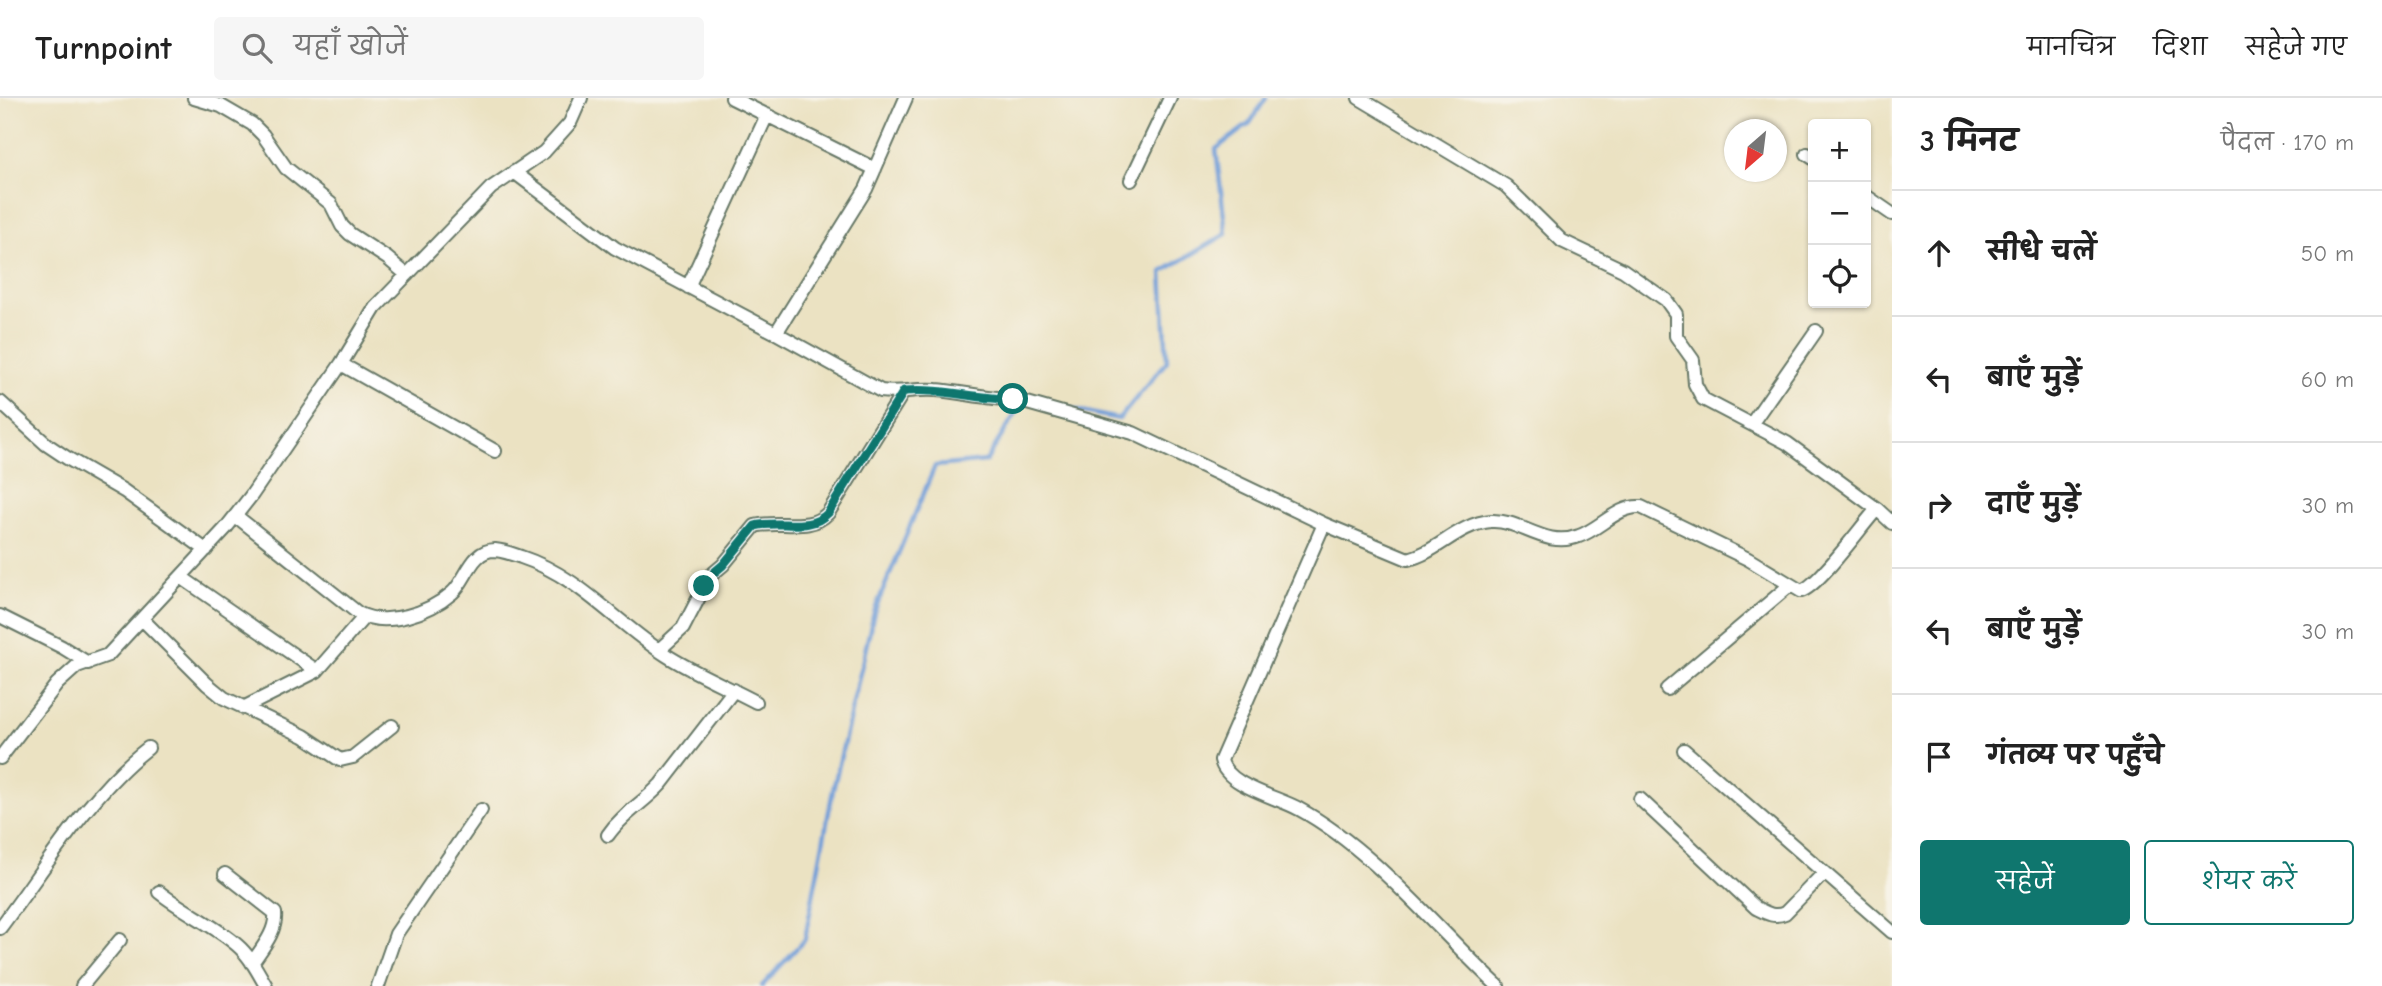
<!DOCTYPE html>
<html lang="hi">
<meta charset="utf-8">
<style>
body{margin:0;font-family:"Comic Neue","Playpen Sans Deva",sans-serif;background:#f6f6f6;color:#222}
.controls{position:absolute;right:21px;top:21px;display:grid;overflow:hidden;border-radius:7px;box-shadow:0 2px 5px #0004}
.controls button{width:63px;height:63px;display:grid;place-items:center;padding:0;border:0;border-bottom:2px solid #e0e0e0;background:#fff;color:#222;font:35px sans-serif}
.compass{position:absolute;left:1724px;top:21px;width:63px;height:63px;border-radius:50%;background:#fff;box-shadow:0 2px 5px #0004;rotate:208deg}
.stop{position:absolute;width:21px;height:21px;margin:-16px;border:5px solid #0f766e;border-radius:50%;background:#fff}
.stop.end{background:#0f766e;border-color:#fff;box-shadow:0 2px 7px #0008}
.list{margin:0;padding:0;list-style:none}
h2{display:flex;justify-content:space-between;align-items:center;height:91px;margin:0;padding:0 28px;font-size:30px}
h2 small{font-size:23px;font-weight:400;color:#767676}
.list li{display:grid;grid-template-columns:46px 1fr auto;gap:21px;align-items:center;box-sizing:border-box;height:126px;padding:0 28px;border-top:2px solid #e0e0e0}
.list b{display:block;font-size:26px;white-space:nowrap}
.list em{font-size:23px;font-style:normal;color:#767676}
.actions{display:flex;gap:14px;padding:21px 28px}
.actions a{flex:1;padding:16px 0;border:2px solid #0f766e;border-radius:7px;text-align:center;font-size:24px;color:#0f766e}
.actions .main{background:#0f766e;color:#fff}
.icon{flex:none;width:38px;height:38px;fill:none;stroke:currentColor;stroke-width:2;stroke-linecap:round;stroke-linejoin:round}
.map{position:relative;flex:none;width:1892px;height:888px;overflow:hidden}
header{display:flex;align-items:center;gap:42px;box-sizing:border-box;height:98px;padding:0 35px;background:#fff;border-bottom:2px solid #e0e0e0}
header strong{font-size:33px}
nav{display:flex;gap:38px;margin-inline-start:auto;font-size:24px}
.search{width:490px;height:63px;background:#f6f6f6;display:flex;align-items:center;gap:18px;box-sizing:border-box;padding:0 24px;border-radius:7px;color:#767676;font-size:26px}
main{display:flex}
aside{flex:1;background:#fff}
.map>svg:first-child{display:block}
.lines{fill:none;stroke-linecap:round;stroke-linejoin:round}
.stream{stroke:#6f9dd8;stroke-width:4.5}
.street-casing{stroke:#676;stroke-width:16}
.street{stroke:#fff;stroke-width:12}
.route{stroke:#0f766e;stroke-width:9}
</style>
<header>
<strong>Turnpoint</strong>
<div class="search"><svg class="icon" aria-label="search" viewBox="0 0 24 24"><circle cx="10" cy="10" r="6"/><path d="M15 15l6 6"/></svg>यहाँ खोजें</div>
<nav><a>मानचित्र</a><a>दिशा</a><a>सहेजे गए</a></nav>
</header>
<main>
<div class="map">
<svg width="1892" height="888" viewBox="0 0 1892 888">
<rect width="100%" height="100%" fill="#f7f3e8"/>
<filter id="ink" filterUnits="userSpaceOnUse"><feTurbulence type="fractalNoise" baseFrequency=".0143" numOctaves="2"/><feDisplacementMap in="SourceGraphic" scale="14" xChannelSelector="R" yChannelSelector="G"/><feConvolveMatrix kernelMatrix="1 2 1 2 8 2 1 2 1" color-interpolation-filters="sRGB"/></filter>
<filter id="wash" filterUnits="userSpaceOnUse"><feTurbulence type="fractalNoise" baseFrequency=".00686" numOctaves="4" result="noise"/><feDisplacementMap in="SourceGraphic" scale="28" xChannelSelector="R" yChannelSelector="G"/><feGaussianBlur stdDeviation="1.57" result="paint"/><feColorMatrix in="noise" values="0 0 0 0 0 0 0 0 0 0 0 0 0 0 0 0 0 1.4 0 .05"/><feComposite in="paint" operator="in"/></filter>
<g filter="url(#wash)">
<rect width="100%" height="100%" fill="#ebe2c2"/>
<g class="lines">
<!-- stream -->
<path class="stream" d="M1061,309L1119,321L1167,263L1162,174L1226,136L1216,51L1250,25L1266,0
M762,888L805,841L833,692L874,514L935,368L986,363L1021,307"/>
</g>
</g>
<g filter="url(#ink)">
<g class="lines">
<defs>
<path id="street" d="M194,0L221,8L252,26L263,37L286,70L331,106L342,128L350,136L387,160L407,177
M732,0L875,71
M1359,0L1506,88L1562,143L1623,172L1666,202L1676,216V238L1693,262L1695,286L1703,301L1787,345L1877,411L1892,425
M1807,56L1813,60
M514,74L615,150L776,235L881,293C899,296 918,290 936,292C962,294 987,301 1013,301L1133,335L1324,426L1408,461C1438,454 1458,426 1491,423C1520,421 1545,451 1579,438C1600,431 1618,407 1641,409L1748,461L1801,493C1819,488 1862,427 1877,411
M1131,82L1170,0
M1866,98L1892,116
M688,189L767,17
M776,235L866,91L906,0
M341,266L495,353
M0,304L46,346L67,360L124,393L206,452
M1752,325L1816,233
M236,418L358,515C386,530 429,515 452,495C467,482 471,452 495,452C504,453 513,456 521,459C579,478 616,525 666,557C694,575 726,588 756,604
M1324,426L1221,662C1226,688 1278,699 1299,711C1373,751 1437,831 1498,888
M181,479L317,573
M0,518L62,549L88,565
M142,521L207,586L224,600L304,638L340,662L353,659L392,628
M659,552L683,530L710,478L723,467L755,428C780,421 809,435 828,415L904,293
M1667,591L1790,487
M243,610L317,573L365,518
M1684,652L1892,834
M0,660L57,586L77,568L108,557L225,431L251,398L341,266L375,210L491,90L544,54L570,25L581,0
M1640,701L1756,810C1766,815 1774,820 1785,815L1824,775
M608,737C622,716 645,704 661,686L734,592
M225,776L275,815C277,833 262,850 252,865
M159,794C184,814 214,827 237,847C250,858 258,874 266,888
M0,830C45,770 89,696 148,650
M82,888L120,842
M378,888L396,836L481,712"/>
</defs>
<!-- street casing -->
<use href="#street" class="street-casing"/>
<!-- street -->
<use href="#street" class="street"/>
</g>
</g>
<g class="lines" filter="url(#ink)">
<!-- route -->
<path class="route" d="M704,488L710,478L723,467L755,428C780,421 809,435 828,415L904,293C944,290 974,301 1013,301"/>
</g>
</svg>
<div class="controls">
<button>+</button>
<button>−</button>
<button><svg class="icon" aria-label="locate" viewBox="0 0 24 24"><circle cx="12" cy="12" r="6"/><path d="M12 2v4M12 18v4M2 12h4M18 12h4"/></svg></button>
</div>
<svg class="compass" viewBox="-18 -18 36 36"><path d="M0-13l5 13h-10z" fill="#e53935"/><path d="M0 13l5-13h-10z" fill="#767676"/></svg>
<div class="stop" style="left:1013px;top:301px"></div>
<div class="stop end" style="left:704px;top:488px"></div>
</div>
<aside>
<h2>3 मिनट<small>पैदल · 170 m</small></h2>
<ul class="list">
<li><svg class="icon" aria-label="ahead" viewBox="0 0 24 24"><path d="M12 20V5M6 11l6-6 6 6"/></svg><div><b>सीधे चलें</b></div><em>50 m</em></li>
<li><svg class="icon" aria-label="left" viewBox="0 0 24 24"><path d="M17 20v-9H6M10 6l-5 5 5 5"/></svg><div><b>बाएँ मुड़ें</b></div><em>60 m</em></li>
<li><svg class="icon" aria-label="right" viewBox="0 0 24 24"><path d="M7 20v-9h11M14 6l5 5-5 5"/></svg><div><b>दाएँ मुड़ें</b></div><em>30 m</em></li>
<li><svg class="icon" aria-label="left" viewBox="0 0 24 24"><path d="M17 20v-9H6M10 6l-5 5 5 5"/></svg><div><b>बाएँ मुड़ें</b></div><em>30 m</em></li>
<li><svg class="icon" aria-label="arrive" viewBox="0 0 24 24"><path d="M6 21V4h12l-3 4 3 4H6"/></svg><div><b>गंतव्य पर पहुँचे</b></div></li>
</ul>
<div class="actions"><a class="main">सहेजें</a><a>शेयर करें</a></div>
</aside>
</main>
